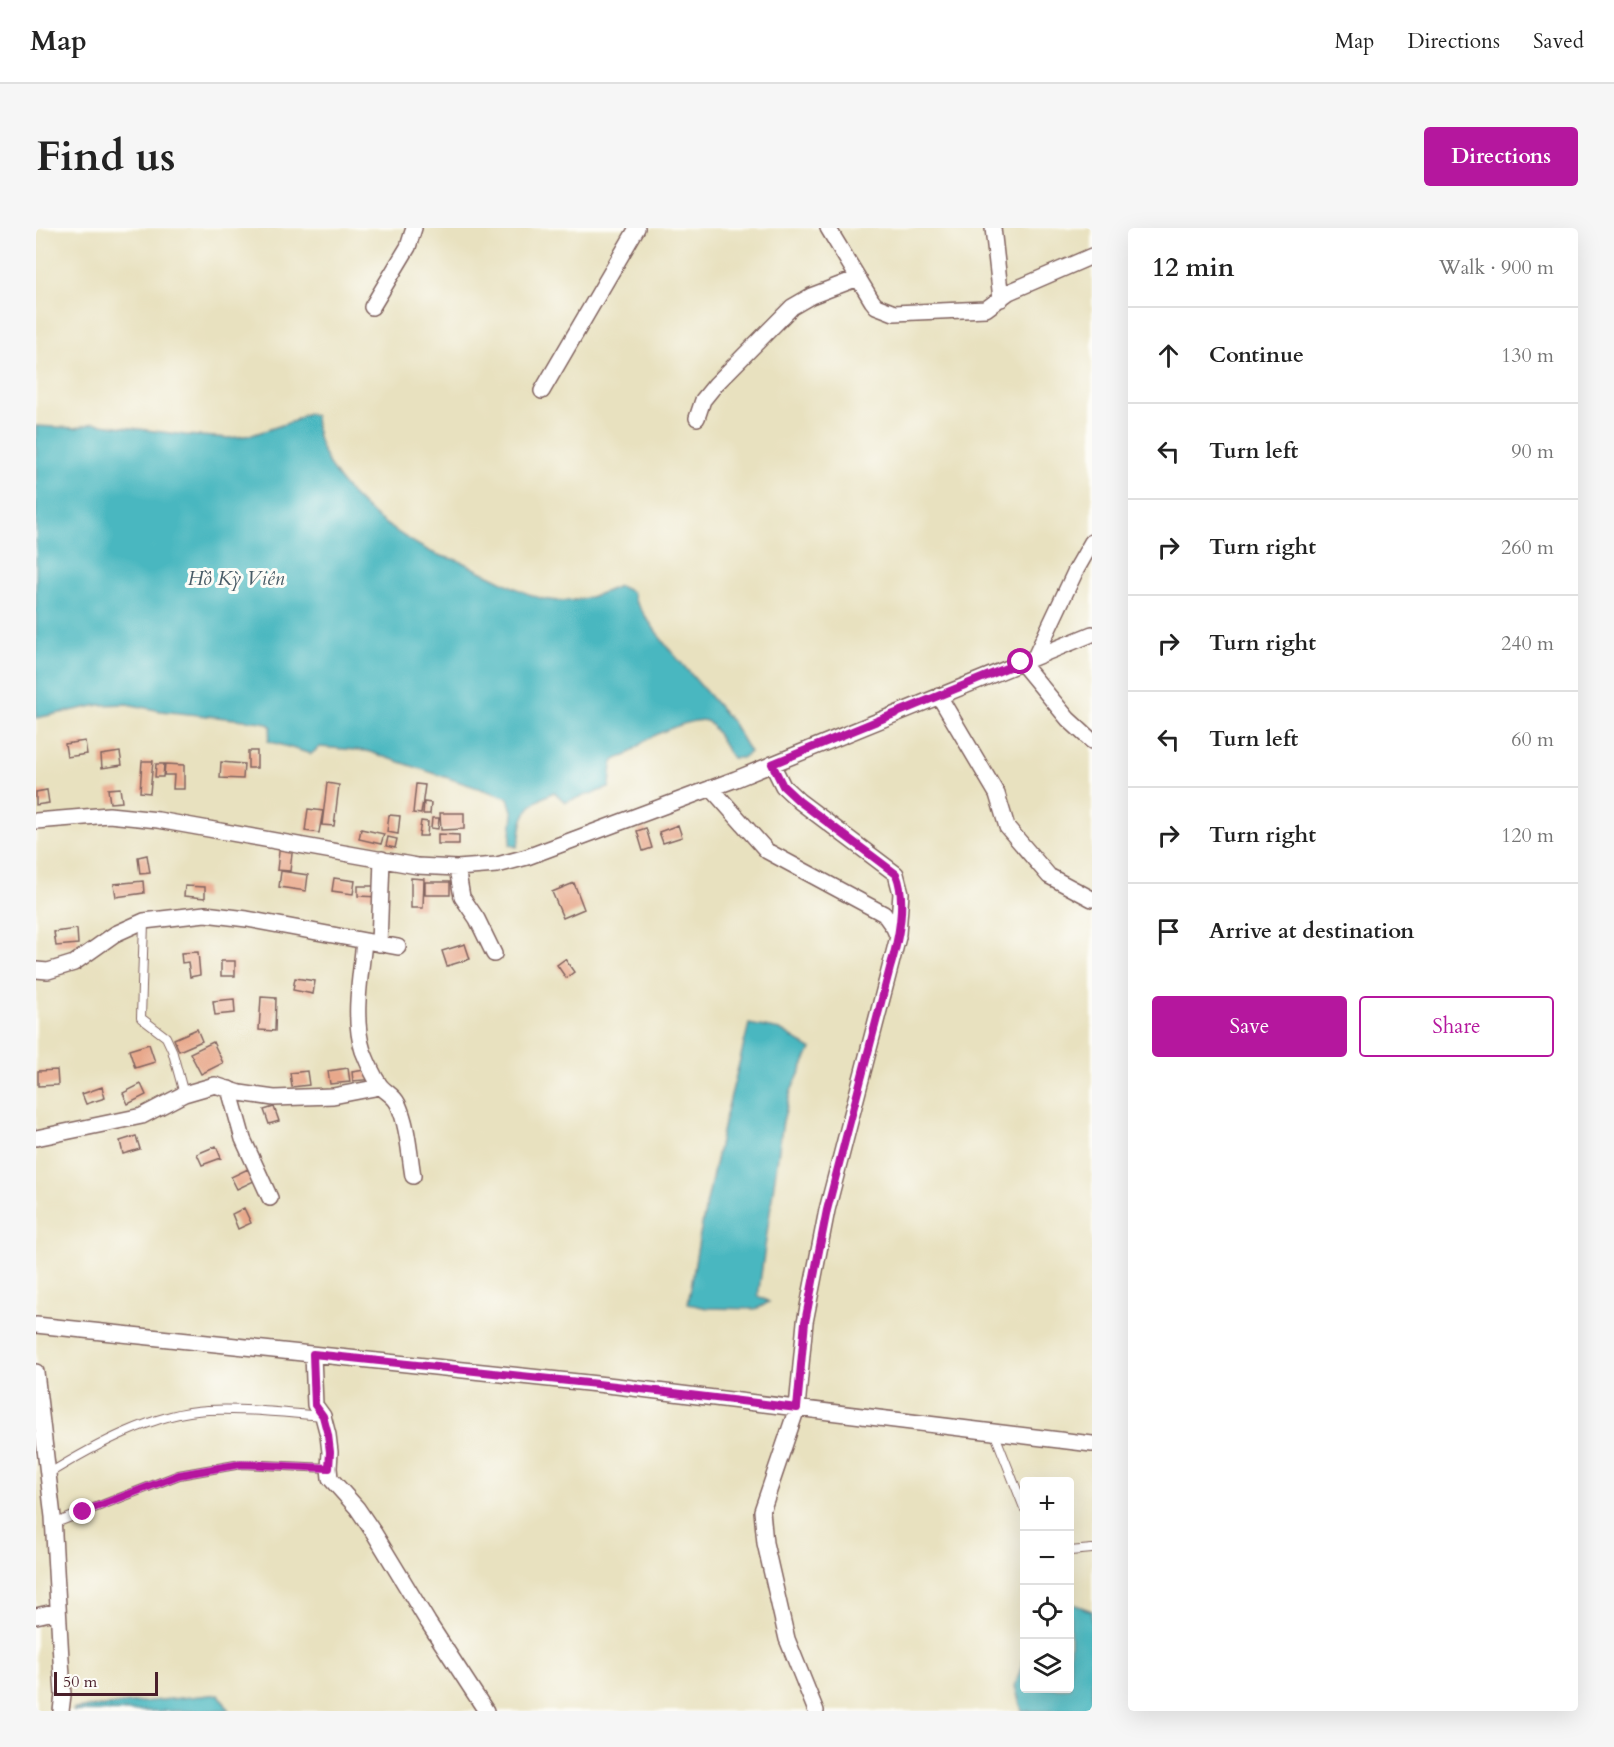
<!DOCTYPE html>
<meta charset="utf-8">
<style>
body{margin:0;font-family:Cardo,serif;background:#f6f6f6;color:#222}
.controls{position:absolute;right:18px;bottom:18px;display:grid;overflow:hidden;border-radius:6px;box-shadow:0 6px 24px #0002}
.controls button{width:54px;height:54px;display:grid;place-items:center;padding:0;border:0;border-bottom:2px solid #e0e0e0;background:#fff;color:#222;font:30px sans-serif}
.scale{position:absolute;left:18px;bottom:15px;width:104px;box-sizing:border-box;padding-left:6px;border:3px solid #4a1f2b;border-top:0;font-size:16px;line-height:21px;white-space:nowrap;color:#4a1f2b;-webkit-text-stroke:4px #fdfcf7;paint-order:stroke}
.stop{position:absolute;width:18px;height:18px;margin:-14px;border:4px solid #b5179e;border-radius:50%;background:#fff}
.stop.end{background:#b5179e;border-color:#fff;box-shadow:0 2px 6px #0008}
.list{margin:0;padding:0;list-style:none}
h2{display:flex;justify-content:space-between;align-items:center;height:78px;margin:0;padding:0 24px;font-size:26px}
h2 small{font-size:20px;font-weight:400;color:#767676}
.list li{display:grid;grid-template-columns:39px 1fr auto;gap:18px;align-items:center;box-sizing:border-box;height:96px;padding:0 24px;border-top:2px solid #e0e0e0}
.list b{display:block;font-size:22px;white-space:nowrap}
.list em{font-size:20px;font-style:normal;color:#767676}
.actions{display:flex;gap:12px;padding:18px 24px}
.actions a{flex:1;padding:14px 0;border:2px solid #b5179e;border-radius:6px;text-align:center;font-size:21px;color:#b5179e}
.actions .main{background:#b5179e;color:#fff}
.icon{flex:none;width:33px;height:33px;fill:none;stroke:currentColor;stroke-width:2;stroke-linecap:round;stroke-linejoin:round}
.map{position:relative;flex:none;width:1056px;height:1483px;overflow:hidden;border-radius:6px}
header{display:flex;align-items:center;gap:36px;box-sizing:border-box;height:84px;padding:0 30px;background:#fff;border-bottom:2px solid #e0e0e0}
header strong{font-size:28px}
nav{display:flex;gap:33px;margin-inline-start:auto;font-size:21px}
.intro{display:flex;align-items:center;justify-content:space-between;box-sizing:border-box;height:144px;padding:0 36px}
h1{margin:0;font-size:42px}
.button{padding:15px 27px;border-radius:6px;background:#b5179e;color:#fff;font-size:21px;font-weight:700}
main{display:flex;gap:36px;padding:0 36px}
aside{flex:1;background:#fff;border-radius:6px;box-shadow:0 6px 24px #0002}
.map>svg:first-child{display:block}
.water{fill:#48b7c0;stroke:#496b76;stroke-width:1.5}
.building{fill:#e8a88b}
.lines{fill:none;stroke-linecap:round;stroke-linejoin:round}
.lane-casing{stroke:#81635f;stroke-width:10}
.street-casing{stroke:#81635f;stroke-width:18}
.lane{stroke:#fff;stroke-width:8}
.street{stroke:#fff;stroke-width:15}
.route{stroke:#b5179e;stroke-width:8}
.labels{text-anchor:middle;stroke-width:6;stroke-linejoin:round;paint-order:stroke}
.water-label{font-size:20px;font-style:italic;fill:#495c67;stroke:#fdfcf7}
</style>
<header>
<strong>Map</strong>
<nav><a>Map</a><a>Directions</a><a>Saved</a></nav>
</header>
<div class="intro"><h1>Find us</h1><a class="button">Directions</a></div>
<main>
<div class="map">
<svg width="1056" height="1483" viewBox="0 0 1056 1483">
<rect width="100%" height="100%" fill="#fdfcf7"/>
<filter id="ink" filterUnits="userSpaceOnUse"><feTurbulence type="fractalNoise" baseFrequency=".0167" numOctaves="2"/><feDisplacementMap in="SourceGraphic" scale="12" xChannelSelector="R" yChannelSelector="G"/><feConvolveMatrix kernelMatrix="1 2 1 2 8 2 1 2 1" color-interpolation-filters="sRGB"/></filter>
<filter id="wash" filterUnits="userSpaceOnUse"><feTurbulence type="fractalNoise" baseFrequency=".008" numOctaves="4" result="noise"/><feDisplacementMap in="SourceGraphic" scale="24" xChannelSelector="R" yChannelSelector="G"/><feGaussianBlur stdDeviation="1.35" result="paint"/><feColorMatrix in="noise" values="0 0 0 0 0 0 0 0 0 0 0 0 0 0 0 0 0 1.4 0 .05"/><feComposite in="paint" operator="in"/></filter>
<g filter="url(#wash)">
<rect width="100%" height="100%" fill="#e8e1bf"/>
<!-- water -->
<path class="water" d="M271,185L279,188C281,251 344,297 395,324C403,328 412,330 421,332C429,335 437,340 446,344C467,353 490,368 513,372C539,376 560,368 583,358L596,364L599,373L628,415L696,494L714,524L706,530H696C689,522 678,495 670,493C659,489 619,506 609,513C603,517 597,523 591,527C587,529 581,530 578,533C574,537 576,553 573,560L529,574L518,564C503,571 490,578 486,595C484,604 485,611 481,619L474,617L477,586L472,570L331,523L284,519L275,526L232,513L235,498L227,494L125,483L91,476L63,477L0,490V198L40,200L58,195L149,207L194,210L216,207L258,193Z
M713,796L744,802L775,821L755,863L747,893L722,1068L733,1074L721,1081L671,1080L652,1076L664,1006L688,895Z
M1034,1375L1056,1383V1483H986L979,1458L988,1430V1460H1034Z
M183,1466L193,1483H37L38,1481Z"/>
<g id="blocks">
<!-- building -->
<path class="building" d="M49,513L51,526L31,529L29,516Z
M212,523H221V540H212Z
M84,524L86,537L66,540L65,527Z
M106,533H117L114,565L104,564Z
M185,534L208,536L207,551L184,550Z
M120,536H128L127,549H119Z
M129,536L148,537V561H137L138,547H128Z
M291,555L303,557L298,598L286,597Z
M380,556L389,557L385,586L377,585Z
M84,560L86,574L74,575L72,561Z
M11,562L13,575L0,577V564Z
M388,574L395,575L394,586H387Z
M272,581L287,583L283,605L269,603Z
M404,585H428V601L405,602Z
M353,587L364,588L362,606L351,604Z
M396,590H403L402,601L395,600Z
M385,593L392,594L391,608H383Z
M642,597L646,609L627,615L623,604Z
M610,600L616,620L607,623L601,603Z
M325,601L348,606L345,616L323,611Z
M402,606L423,607V616H402Z
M352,609L361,611L359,620L350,618Z
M244,615L257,617L254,643L241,642Z
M111,627L114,645L104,646L102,629Z
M245,643L272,647L270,663L243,659Z
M298,650L319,653L317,666L296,663Z
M375,650L388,651L387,680H375Z
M107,653L108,665L80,669L78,656Z
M389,654H414V667H389Z
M538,655L548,681L527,690L516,664Z
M149,658L169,659V670L148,668Z
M322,658H344V669L322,668Z
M41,701L42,716L20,718L18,704Z
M429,716L434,731L411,738L406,723Z
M162,724L164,747L154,749L152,734L146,735L145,725Z
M529,731L538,744L530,750L521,737Z
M185,733H199V748H185Z
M259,750L279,753L277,766L257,762Z
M225,769L240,770L239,803L223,802Z
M198,771L199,785L179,787L177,773Z
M161,801L166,813L143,823L138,811Z
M177,814L187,835L165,846L154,825Z
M113,816L119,834L99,840L93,822Z
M312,840L314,854L294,856L292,843Z
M21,842L22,857L2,858V843Z
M329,842L338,851L317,853L316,844Z
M271,843L273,857L256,859L254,845Z
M105,856L110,867L92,876L87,865Z
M66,859L69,870L50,876L46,866Z
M238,879L243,893L233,896L228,882Z
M100,908L104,921L87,926L84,913Z
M180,918L185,930L166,937L161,926Z
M212,941L218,953L201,961L195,949Z
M208,980L215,995L202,1001L196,986Z"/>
</g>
</g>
<g filter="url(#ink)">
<use href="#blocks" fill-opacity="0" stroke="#81635f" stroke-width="1.5"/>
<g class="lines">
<defs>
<path id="lane" d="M108,694L105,790L130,809L136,822L148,866
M958,1204L988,1280
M12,1246C56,1219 119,1184 172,1182C209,1180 248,1185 286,1188
M17,1296L143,1247L205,1236L293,1240
M1034,1323L1056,1321"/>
<path id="street" d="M792,0L836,73L840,78L858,85L950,81L973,64L1056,28
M957,0L965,71
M336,79L372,19L378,0
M506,163L601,0
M661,190L667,172L680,156L756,79L775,68L822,50
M1000,427L1040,342L1056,314
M985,434L1032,491L1056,513
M903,468L961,566L971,599L1013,648L1056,671
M736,536L747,558L763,573L860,646L865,665L862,706
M675,560L731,623L848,686L858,700L862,709L791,982L769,1094L761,1180L726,1283L729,1315L751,1411L780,1483
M0,593L73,587L122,592L381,638L421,640L461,637L491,629L700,551L1056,406
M421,640L426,669L441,691L458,726
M328,713C325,747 316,789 327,823C331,833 337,847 343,856C348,864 357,866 362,876C372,898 373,924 377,948
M343,716L346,631
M0,742L12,743L38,735L79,706L108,693L169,686L211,691L362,719
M193,861L207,911L234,970
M0,910L106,888L148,866L179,857L204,865L238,870L297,868L344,859
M0,1097L580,1158L1056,1216
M277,1127L279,1177L287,1188L292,1207L294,1224L293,1240L294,1250L321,1280L338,1305L392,1394L450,1483
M0,1144L17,1289L27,1467L25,1483
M0,1388L22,1383"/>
</defs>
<!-- lane casing -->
<use href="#lane" class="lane-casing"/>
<!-- street casing -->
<use href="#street" class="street-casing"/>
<!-- lane -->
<use href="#lane" class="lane"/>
<!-- street -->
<use href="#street" class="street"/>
</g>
</g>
<g class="lines" filter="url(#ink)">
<!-- route -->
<path class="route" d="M47,1284L143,1247L205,1236L293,1240L294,1224L292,1207L287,1188L279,1177L277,1126L580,1158L761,1180L769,1094L791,982L854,740C862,714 871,673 860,646L763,573L747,558L736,536L985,434"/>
</g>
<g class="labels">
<!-- water labels -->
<g class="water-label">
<text x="200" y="357">Hồ Kỳ Viên</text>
</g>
</g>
</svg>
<div class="controls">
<button>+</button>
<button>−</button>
<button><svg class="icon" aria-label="locate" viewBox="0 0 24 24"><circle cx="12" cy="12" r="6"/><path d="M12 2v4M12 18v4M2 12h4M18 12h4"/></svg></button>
<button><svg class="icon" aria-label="layers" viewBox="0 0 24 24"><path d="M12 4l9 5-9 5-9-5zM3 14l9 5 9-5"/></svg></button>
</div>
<div class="scale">50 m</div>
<div class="stop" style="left:985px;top:434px"></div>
<div class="stop end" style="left:47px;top:1284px"></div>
</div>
<aside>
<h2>12 min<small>Walk · 900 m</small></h2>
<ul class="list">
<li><svg class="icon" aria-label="ahead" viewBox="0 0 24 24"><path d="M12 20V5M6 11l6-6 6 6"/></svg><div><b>Continue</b></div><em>130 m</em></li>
<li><svg class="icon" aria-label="left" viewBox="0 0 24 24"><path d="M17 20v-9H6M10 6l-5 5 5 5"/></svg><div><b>Turn left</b></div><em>90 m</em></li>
<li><svg class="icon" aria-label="right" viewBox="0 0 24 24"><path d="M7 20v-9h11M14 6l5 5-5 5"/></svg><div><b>Turn right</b></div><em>260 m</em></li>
<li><svg class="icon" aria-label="right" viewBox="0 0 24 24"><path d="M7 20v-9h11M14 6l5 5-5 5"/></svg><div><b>Turn right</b></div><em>240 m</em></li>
<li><svg class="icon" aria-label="left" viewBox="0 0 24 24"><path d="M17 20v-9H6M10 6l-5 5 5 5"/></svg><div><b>Turn left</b></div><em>60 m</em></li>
<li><svg class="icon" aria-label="right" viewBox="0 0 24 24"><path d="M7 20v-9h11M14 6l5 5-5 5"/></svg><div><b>Turn right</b></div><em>120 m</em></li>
<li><svg class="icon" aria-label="arrive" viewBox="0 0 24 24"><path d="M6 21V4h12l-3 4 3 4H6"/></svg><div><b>Arrive at destination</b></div></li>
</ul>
<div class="actions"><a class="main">Save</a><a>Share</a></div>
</aside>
</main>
